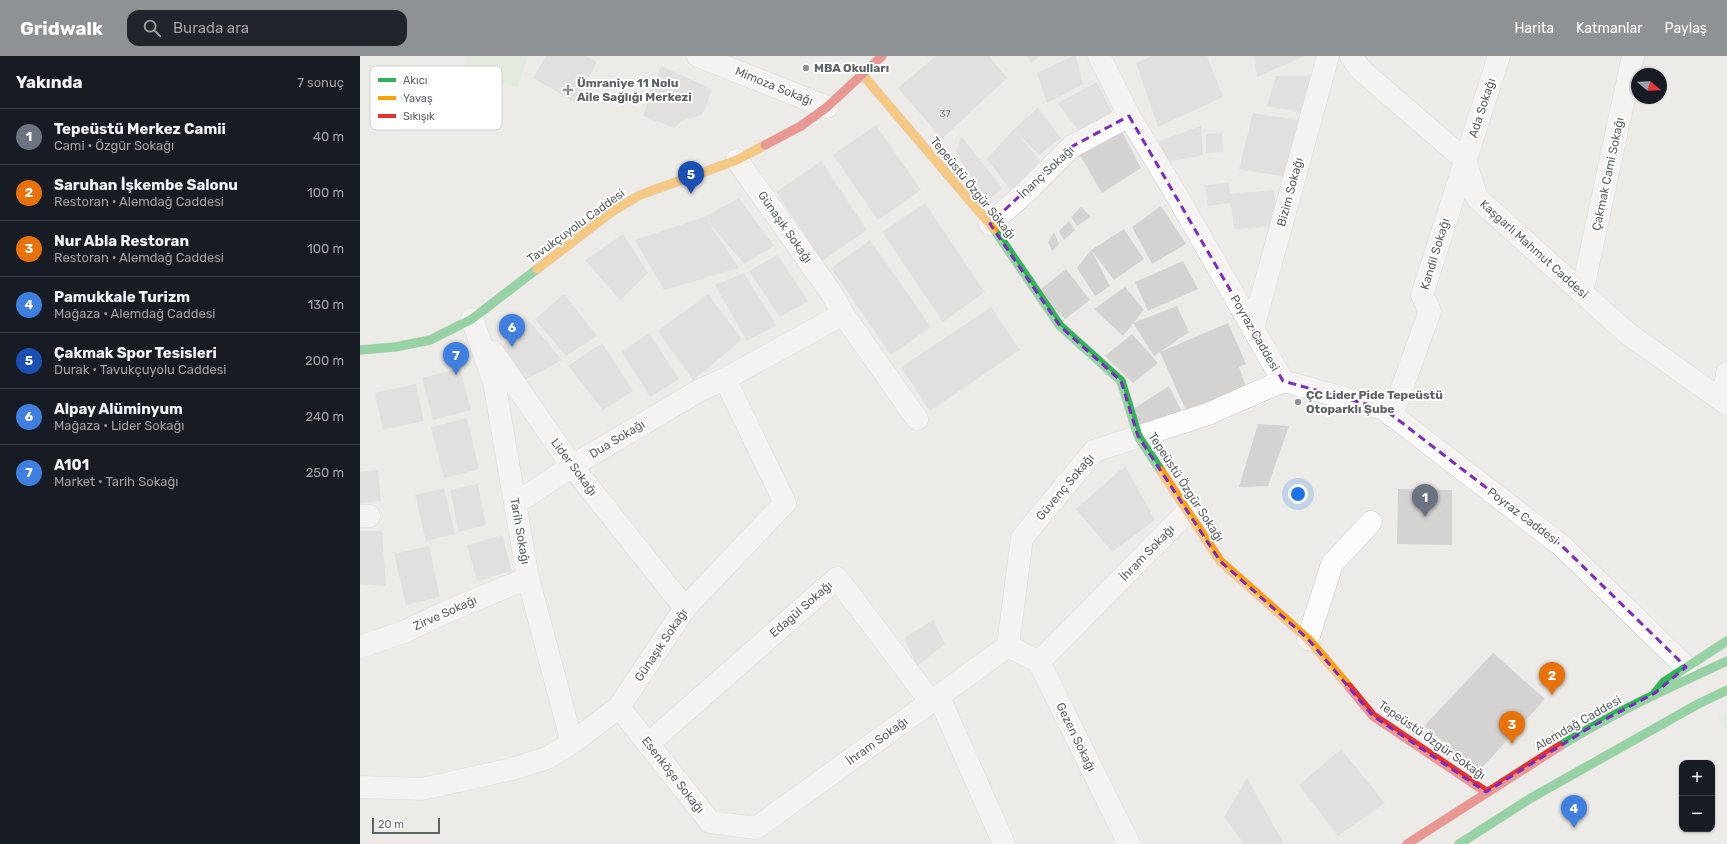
<!DOCTYPE html>
<html lang="tr">
<meta charset="utf-8">
<style>
body{margin:0;font-family:Rubik,sans-serif;background:#20242c;color:#f1f3f6}
.controls{position:absolute;right:12px;bottom:12px;display:grid;overflow:hidden;border-radius:8px;box-shadow:0 1px 3px #0004}
.controls button{width:36px;height:36px;display:grid;place-items:center;padding:0;border:0;border-bottom:1px solid #363941;background:#171b24;color:#f1f3f6;font:20px sans-serif}
.compass{position:absolute;left:1271px;top:12px;width:36px;height:36px;border-radius:50%;background:#171b24;box-shadow:0 1px 3px #0004;rotate:109deg}
.scale{position:absolute;left:12px;bottom:10px;width:68px;box-sizing:border-box;padding-left:4px;border:2px solid #5d6266;border-top:0;font-size:11px;line-height:14px;white-space:nowrap;color:#5d6266;-webkit-text-stroke:3px #fff;paint-order:stroke}
.you{position:absolute;left:938px;top:438px;width:14px;height:14px;margin:-10px;border:3px solid #fff;border-radius:50%;background:#1a73e8;box-shadow:0 0 0 6px #1a73e833}
.badge{display:grid;place-items:center;width:26px;height:26px;border-radius:50%;background:#8f9294;color:#fff;font-size:13px;font-weight:700}
.pin{position:absolute;translate:-50% -33px;filter:drop-shadow(0 1px 2px #0008)}
.pin::after{content:'';position:absolute;top:21px;width:14px;height:12px;background:inherit;clip-path:polygon(0 0,100% 0,50% 100%)}
.list{margin:0;padding:0;list-style:none}
h2{display:flex;justify-content:space-between;align-items:center;height:52px;margin:0;padding:0 16px;font-size:17px}
h2 small{font-size:13px;font-weight:400;color:#9ea1a6}
.list li{display:grid;grid-template-columns:26px 1fr auto;gap:12px;align-items:center;box-sizing:border-box;height:56px;padding:0 16px;border-top:1px solid #363941}
.list b{display:block;font-size:15px;white-space:nowrap}
.list p{margin:0;font-size:13px;white-space:nowrap;color:#9ea1a6}
.list em{font-size:13px;font-style:normal;color:#9ea1a6}
.icon{flex:none;width:22px;height:22px;fill:none;stroke:currentColor;stroke-width:2;stroke-linecap:round;stroke-linejoin:round}
.map{position:relative;flex:none;width:1367px;height:788px;overflow:hidden}
header{display:flex;align-items:center;gap:24px;box-sizing:border-box;height:56px;padding:0 20px;background:#8f9294;color:#fff}
header strong{font-size:19px}
nav{display:flex;gap:22px;margin-inline-start:auto;font-size:14px}
.search{width:280px;height:36px;background:#20242c;display:flex;align-items:center;gap:10px;box-sizing:border-box;padding:0 14px;border-radius:12px;color:#9ea1a6;font-size:15px}
main{display:flex}
aside{flex:1;background:#171b24}
.map>svg:first-child{display:block}
.green{fill:#d8e9d3}
.building{fill:#d5d3d2}
.lines{fill:none;stroke-linecap:round;stroke-linejoin:round}
.street-casing{stroke:#c8c9c9;stroke-width:23}
.fast-casing{stroke:#c9caca;stroke-width:10}
.slow-casing{stroke:#c9caca;stroke-width:10}
.jam-casing{stroke:#c9caca;stroke-width:10}
.street{stroke:#fcfcfc;stroke-width:22}
.fast{stroke:#30b455;stroke-width:9}
.slow{stroke:#ff9f0a;stroke-width:9}
.jam{stroke:#e5322d;stroke-width:9}
.marked{fill:none;stroke:#7b2cbf;stroke-width:3;stroke-dasharray:8 5;stroke-linejoin:round}
.poi-dot{fill:#8f9294;stroke:#fff;stroke-width:1.5}
.labels{text-anchor:middle;stroke-width:4;stroke-linejoin:round;paint-order:stroke}
.number-label{font-size:10px;fill:#7c8082}
.poi-label{font-size:12px;font-weight:bold;fill:#5d6266;stroke:#fff;text-anchor:start}
.street-label{font-size:12px;fill:#5d6266;stroke:#fff}
.key{fill:#fff;stroke:#ced0d1;stroke-width:1}
.key-label{font-size:11px;fill:#5d6266}
</style>
<header>
<strong>Gridwalk</strong>
<div class="search"><svg class="icon" aria-label="search" viewBox="0 0 24 24"><circle cx="10" cy="10" r="6"/><path d="M15 15l6 6"/></svg>Burada ara</div>
<nav><a>Harita</a><a>Katmanlar</a><a>Paylaş</a></nav>
</header>
<main>
<aside>
<h2>Yakında<small>7 sonuç</small></h2>
<ul class="list">
<li><span class="badge" style="background:#6b7280">1</span><div><b>Tepeüstü Merkez Camii</b><p>Cami · Özgür Sokağı</p></div><em>40 m</em></li>
<li><span class="badge" style="background:#e8710a">2</span><div><b>Saruhan İşkembe Salonu</b><p>Restoran · Alemdağ Caddesi</p></div><em>100 m</em></li>
<li><span class="badge" style="background:#e8710a">3</span><div><b>Nur Abla Restoran</b><p>Restoran · Alemdağ Caddesi</p></div><em>100 m</em></li>
<li><span class="badge" style="background:#3f7fe0">4</span><div><b>Pamukkale Turizm</b><p>Mağaza · Alemdağ Caddesi</p></div><em>130 m</em></li>
<li><span class="badge" style="background:#1a4fb4">5</span><div><b>Çakmak Spor Tesisleri</b><p>Durak · Tavukçuyolu Caddesi</p></div><em>200 m</em></li>
<li><span class="badge" style="background:#3f7fe0">6</span><div><b>Alpay Alüminyum</b><p>Mağaza · Lider Sokağı</p></div><em>240 m</em></li>
<li><span class="badge" style="background:#3f7fe0">7</span><div><b>A101</b><p>Market · Tarih Sokağı</p></div><em>250 m</em></li>
</ul>
</aside>
<div class="map">
<svg width="1367" height="788" viewBox="0 0 1367 788">
<rect width="100%" height="100%" fill="#edebe8"/>
<!-- green -->
<path class="green" d="M108,0H168L158,31L103,16Z
M1367,658V677L1358,663Z"/>
<!-- building -->
<path class="building" d="M186,0H226L237,6L215,46L173,22Z
M576,0H629L647,22L582,83L538,32Z
M667,0H681L671,7Z
M713,0H716L723,28L687,47L677,17Z
M792,0H847L863,41L798,71L776,7Z
M894,0H945L897,21Z
M301,10L352,33L345,53L341,59L322,65L314,72L283,60Z
M916,20H951L943,57L907,50Z
M737,26L753,58L720,77L698,47Z
M678,52L701,82L679,99L655,75L683,108L652,136L627,103L653,74Z
M893,57L940,64L926,121L879,113Z
M516,69L561,134L518,164L473,99Z
M841,70L843,99L804,107L799,85Z
M760,72L781,112L742,137L718,96Z
M862,77L863,96L846,97V78Z
M601,80L643,133L625,145L596,96Z
M461,105L507,174L462,205L416,136Z
M869,127L870,138L914,134L918,169L874,174L871,147L848,150L845,129Z
M379,142L414,190L384,208L346,163L379,212L304,234L275,184L344,161Z
M565,147L625,236L583,266L522,176Z
M801,150L826,188L792,208L772,171Z
M721,151L731,161L717,170L711,161Z
M709,165L715,174L704,184L699,175Z
M764,173L784,203L754,224L731,194Z
M694,176L699,188L692,195L688,186Z
M263,178L288,217L260,244L225,204Z
M510,184L571,271L531,299L471,212Z
M731,194L750,230L735,240L717,212Z
M417,199L448,245L420,261L389,215Z
M823,205L838,233L788,255L775,226Z
M706,213L730,244L705,263L677,236Z
M384,217L416,269L387,285L355,229Z
M765,231L784,254L763,280L734,253Z
M204,238L237,280L206,300L175,263Z
M348,238L382,284L333,324L298,275Z
M817,250L829,276L800,296L868,267L886,308L879,311L889,340L830,364L800,296L794,300L773,267Z
M631,251L660,294L570,355L541,311Z
M165,260L202,304L163,325L142,291Z
M289,277L319,323L290,341L262,296Z
M772,278L798,307L773,327L745,300Z
M242,287L273,335L243,354L208,310Z
M100,312L111,354L73,364L62,322Z
M56,328L64,365L23,374L15,337Z
M809,330L824,360L783,374L770,355Z
M107,362L119,413L84,422L71,371Z
M898,368L929,370L908,430L879,431Z
M765,410L795,464L752,496L716,453Z
M18,414L21,445L0,447V416Z
M118,428L126,469L99,476L90,434Z
M84,432L95,478L66,485L55,439Z
M1038,433L1092,434V489L1037,488Z
M0,475H22L26,530L0,528Z
M142,479L152,515L117,525L107,489Z
M69,490L80,541L46,549L34,498Z
M573,564L585,588L557,610L544,582Z
M1133,597L1185,643L1119,715L1064,670Z
M981,693L1025,747L978,780L939,729Z
M887,722L924,788H884L864,761Z"/>
<g class="lines">
<defs>
<path id="street" d="M338,0L467,51
M739,0L769,60L817,140L923,325L1024,353L1202,490L1326,611
M991,0L1001,14L1105,104L1117,142L1267,277L1367,348
M377,104L472,238L483,258L557,363
M630,168L666,136L711,91L769,60
M1222,237L1273,0
M112,263L134,326L168,522L212,687
M893,272L968,0
M133,296L212,410L325,552
M365,323L483,258
M1363,345L1367,317
M1032,360L1070,255L1062,239L1139,0
M0,460H9
M948,583L972,508L1011,466
M648,590L662,482L734,395L848,358L923,325
M648,590L679,606L769,788
M0,591L46,575L86,556L168,522
M679,606L828,455
M579,641L644,788
M259,651L350,766L396,772L648,590
M288,688L477,522L571,646
M0,731L62,733L152,713L187,702L212,687L259,651L325,552L425,447L365,323L340,334L212,410L155,448"/>
<path id="fast" d="M634,173L700,270L761,325L778,380L801,415
M0,294L35,291L70,284L112,263L177,213
M1295,637L1304,626L1367,585
M1200,690C1253,657 1310,631 1367,605
M1099,788L1171,742L1338,648L1367,634"/>
<path id="slow" d="M502,18L634,173
M177,213L253,155L280,139L377,104L405,89
M801,415L860,505L948,583L989,631"/>
<path id="jam" d="M405,89L441,70L467,51L522,0
M989,631L1013,660L1126,736
M1047,788L1200,690"/>
</defs>
<!-- street casing -->
<use href="#street" class="street-casing"/>
<!-- fast casing -->
<use href="#fast" class="fast-casing"/>
<!-- slow casing -->
<use href="#slow" class="slow-casing"/>
<!-- jam casing -->
<use href="#jam" class="jam-casing"/>
<!-- street -->
<use href="#street" class="street"/>
<!-- fast -->
<use href="#fast" class="fast"/>
<!-- slow -->
<use href="#slow" class="slow"/>
<!-- jam -->
<use href="#jam" class="jam"/>
</g>
<!-- marked area -->
<path d="M0 0H1367V788H0ZM769,60L923,325L1024,353L1202,490L1326,611L1295,637L1229,672L1126,736L1013,660L948,583L860,505L778,380L761,325L700,270L630,168L711,91Z" fill="#edebe8" fill-opacity=".55" fill-rule="evenodd"/>
<path class="marked" d="M769,60L923,325L1024,353L1202,490L1326,611L1295,637L1229,672L1126,736L1013,660L948,583L860,505L778,380L761,325L700,270L630,168L711,91Z"/>
<!-- markers -->
<g class="poi-dot">
<circle cx="446" cy="12" r="4"/>
<path d="M206 28h4v4h4v4h-4v4h-4v-4h-4v-4h4z"/>
<circle cx="938" cy="346" r="4"/>
</g>
<g class="labels">
<!-- number labels -->
<g class="number-label">
<text x="585" y="61">37</text>
</g>
<!-- poi labels -->
<g class="poi-label">
<text x="454" y="16">MBA Okulları</text>
<text x="217" y="31">Ümraniye 11 Nolu<tspan x="217" dy="14">Aile Sağlığı Merkezi</tspan></text>
<text x="946" y="343">ÇC Lider Pide Tepeüstü<tspan x="946" dy="14">Otoparklı Şube</tspan></text>
</g>
<!-- street labels -->
<g class="street-label">
<text transform="translate(414 30) rotate(22)" y="4">Mimoza Sokağı</text>
<text transform="translate(1122 52) rotate(-72)" y="4">Ada Sokağı</text>
<text transform="translate(686 116) rotate(-43)" y="4">İnanç Sokağı</text>
<text transform="translate(1248 118) rotate(-78)" y="4">Çakmak Cami Sokağı</text>
<text transform="translate(613 132) rotate(51)" y="4">Tepeüstü Özgür Sokağı</text>
<text transform="translate(930 136) rotate(-75)" y="4">Bizim Sokağı</text>
<text transform="translate(216 170) rotate(-36)" y="4">Tavukçuyolu Caddesi</text>
<text transform="translate(425 171) rotate(55)" y="4">Günaşık Sokağı</text>
<text transform="translate(1174 193) rotate(42)" y="4">Kaşgarlı Mahmut Caddesi</text>
<text transform="translate(1075 198) rotate(-73)" y="4">Kandil Sokağı</text>
<text transform="translate(895 277) rotate(60)" y="4">Poyraz Caddesi</text>
<text transform="translate(257 383) rotate(-31)" y="4">Dua Sokağı</text>
<text transform="translate(214 411) rotate(53)" y="4">Lider Sokağı</text>
<text transform="translate(705 431) rotate(-50)" y="4">Güvenç Sokağı</text>
<text transform="translate(826 431) rotate(57)" y="4">Tepeüstü Özgür Sokağı</text>
<text transform="translate(1163 460) rotate(37)" y="4">Poyraz Caddesi</text>
<text transform="translate(160 475) rotate(80)" y="4">Tarih Sokağı</text>
<text transform="translate(787 497) rotate(-46)" y="4">İhram Sokağı</text>
<text transform="translate(441 553) rotate(-41)" y="4">Edagül Sokağı</text>
<text transform="translate(85 557) rotate(-24)" y="4">Zirve Sokağı</text>
<text transform="translate(301 589) rotate(-56)" y="4">Günaşık Sokağı</text>
<text transform="translate(1218 667) rotate(-30)" y="4">Alemdağ Caddesi</text>
<text transform="translate(716 681) rotate(64)" y="4">Gezen Sokağı</text>
<text transform="translate(1072 684) rotate(35)" y="4">Tepeüstü Özgür Sokağı</text>
<text transform="translate(517 685) rotate(-36)" y="4">İhram Sokağı</text>
<text transform="translate(313 719) rotate(52)" y="4">Esenköşe Sokağı</text>
</g>
</g>
<!-- legend -->
<rect x="10" y="10" width="132" height="64" rx="6" class="key"/>
<rect x="18" y="22" width="18" height="4" fill="#30b455"/>
<rect x="18" y="40" width="18" height="4" fill="#ff9f0a"/>
<rect x="18" y="58" width="18" height="4" fill="#e5322d"/>
<g class="key-label">
<text x="43" y="28">Akıcı</text>
<text x="43" y="46">Yavaş</text>
<text x="43" y="64">Sıkışık</text>
</g>
</svg>
<div class="controls">
<button>+</button>
<button>−</button>
</div>
<svg class="compass" viewBox="-18 -18 36 36"><path d="M0-13l5 13h-10z" fill="#e53935"/><path d="M0 13l5-13h-10z" fill="#9ea1a6"/></svg>
<div class="scale">20 m</div>
<div class="you"></div>
<div class="pin badge" style="left:1065px;top:461px;background:#6b7280">1</div>
<div class="pin badge" style="left:1192px;top:639px;background:#e8710a">2</div>
<div class="pin badge" style="left:1152px;top:688px;background:#e8710a">3</div>
<div class="pin badge" style="left:1214px;top:772px;background:#3f7fe0">4</div>
<div class="pin badge" style="left:331px;top:138px;background:#1a4fb4">5</div>
<div class="pin badge" style="left:152px;top:291px;background:#3f7fe0">6</div>
<div class="pin badge" style="left:96px;top:319px;background:#3f7fe0">7</div>
</div>
</main>
